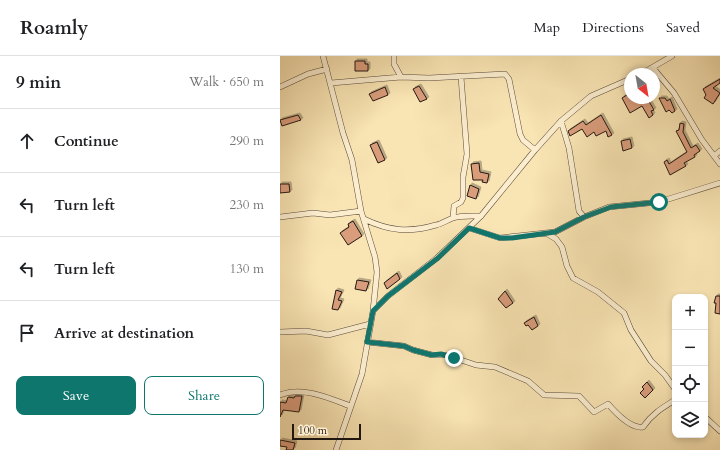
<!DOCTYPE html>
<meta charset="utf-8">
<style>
body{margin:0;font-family:Cardo,serif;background:#f6f6f6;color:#202124}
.controls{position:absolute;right:12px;bottom:12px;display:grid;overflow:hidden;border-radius:8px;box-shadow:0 2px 6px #0003}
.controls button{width:36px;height:36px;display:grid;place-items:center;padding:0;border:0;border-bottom:1px solid #e0e0e0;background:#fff;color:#202124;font:20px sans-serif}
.compass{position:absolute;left:344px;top:12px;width:36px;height:36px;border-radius:50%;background:#fff;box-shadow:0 2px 6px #0003;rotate:149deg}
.scale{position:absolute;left:12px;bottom:10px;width:69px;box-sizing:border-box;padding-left:4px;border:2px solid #231712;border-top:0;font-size:11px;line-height:14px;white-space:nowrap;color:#231712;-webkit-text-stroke:3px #fbedce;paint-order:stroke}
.stop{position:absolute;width:12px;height:12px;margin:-9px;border:3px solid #0f766e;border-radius:50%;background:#fff}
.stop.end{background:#0f766e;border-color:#fff;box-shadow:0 1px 4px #0008}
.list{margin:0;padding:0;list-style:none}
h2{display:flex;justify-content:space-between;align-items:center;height:52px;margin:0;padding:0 16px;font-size:17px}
h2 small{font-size:13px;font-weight:400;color:#757577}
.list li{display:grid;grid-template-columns:26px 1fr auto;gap:12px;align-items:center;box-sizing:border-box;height:64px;padding:0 16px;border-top:1px solid #e0e0e0}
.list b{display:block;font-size:15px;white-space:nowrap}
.list em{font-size:13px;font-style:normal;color:#757577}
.actions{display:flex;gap:8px;padding:12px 16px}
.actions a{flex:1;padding:9px 0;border:1px solid #0f766e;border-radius:8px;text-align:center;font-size:14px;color:#0f766e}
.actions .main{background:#0f766e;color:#fff}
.icon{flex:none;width:22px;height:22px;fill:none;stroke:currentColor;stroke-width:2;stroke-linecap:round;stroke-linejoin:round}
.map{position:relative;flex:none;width:440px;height:394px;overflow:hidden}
header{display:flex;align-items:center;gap:24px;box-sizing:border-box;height:56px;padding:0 20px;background:#fff;border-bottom:1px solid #e0e0e0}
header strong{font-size:19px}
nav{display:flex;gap:22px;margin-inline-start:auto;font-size:14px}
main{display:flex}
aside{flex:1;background:#fff}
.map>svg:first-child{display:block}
.building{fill:#da9d7c;stroke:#231712;filter:url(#shadow)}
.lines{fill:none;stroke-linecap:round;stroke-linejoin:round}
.minor-casing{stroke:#584a3a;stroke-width:6}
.minor{stroke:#fbedce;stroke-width:5}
.route{stroke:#0f766e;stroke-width:5}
</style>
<header>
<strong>Roamly</strong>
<nav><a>Map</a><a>Directions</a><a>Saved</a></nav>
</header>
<main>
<aside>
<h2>9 min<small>Walk · 650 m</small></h2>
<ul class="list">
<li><svg class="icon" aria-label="ahead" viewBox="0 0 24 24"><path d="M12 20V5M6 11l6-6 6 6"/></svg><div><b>Continue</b></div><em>290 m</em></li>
<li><svg class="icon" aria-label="left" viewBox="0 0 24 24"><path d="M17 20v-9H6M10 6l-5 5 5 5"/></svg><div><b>Turn left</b></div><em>230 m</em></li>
<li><svg class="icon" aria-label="left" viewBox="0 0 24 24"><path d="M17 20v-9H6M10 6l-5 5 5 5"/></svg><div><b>Turn left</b></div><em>130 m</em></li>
<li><svg class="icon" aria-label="arrive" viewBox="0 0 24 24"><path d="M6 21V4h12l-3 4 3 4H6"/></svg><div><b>Arrive at destination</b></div></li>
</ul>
<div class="actions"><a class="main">Save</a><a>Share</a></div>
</aside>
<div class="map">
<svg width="440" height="394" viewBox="0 0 440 394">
<defs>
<filter id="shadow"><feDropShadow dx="2" dy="-2" stdDeviation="0" flood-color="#0004"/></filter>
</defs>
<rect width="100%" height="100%" fill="#f9e4b3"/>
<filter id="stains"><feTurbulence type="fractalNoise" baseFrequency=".005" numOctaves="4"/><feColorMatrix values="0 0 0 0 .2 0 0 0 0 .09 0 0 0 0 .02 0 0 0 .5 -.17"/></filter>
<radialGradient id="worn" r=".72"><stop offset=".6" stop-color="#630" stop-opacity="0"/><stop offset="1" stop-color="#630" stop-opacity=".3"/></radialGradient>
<!-- building -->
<path class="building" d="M75,5H85V8H88V15H75Z
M440,23V27L433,32L440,37L433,48L424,42L426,39L423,33Z
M139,30L147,43L140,46L133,33Z
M105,31L108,39L93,45L89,38Z
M350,37V42H367L374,54L371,55L373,59L369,62L362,50L350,57L342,42Z
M379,42H385L387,45L390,43L395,55L392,57L389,54L386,56Z
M18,59L21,64L2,70L0,64Z
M321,59L332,79L328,81L326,75L316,80L314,76L307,81L302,73L290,80L288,75L303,65L306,69Z
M400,67L404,68L403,76L411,92L416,89L420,95L414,99L415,101L404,107L406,110L390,119L384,106L387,104L389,108L407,96L396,75L399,74Z
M350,83L352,92L343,95L341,85Z
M97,86L105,104L98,107L90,89Z
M199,107L200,116L209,118L207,127L202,126L203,124H193L191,108Z
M0,128H9L10,136L0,137Z
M190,129L199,133L196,143L187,140Z
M73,165L82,180L68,189L60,177L69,171L68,168Z
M117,217L120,223L107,233L104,227Z
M77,224L89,226L86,235L75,233Z
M56,234L62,236L58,244L62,245L58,254L52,253Z
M225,235L233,247L226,252L218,243Z
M436,240H440V258L435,257L436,247H434Z
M254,261L258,270L252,274L248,269L246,270L244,267Z
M367,326L373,334L365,342L360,337L364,333L362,331Z
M15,340H22L19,356L3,354L0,361V346L6,347L8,341L14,342Z
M0,384L15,387L13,394H6L7,391L0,390Z"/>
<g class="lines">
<defs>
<path id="minor" d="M43,0L63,77L72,104L81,155L95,201L97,216L93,255
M114,0V8L121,21
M373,12L394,37L422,84L440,108
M361,18L392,0
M51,27L121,21L149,22L225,18L229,23L240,78L243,84L255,94
M0,31L28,18L47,13
M281,65L289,92L299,155L304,161
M434,100L440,95
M0,161L33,157L50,159L81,155
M173,162L174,150L181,146L183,142V121L187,98L181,21
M84,163C109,175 129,177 156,169C162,168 167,164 173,162C182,159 192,160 201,160
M189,172L220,182L275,176L304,161L329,151L379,146L440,127
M266,177L276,183L282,191L287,210L293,222L318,236L344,257L351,274L371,305L385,319L395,333
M0,276L26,275L48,279L90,268
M87,286L124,290L133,294L152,299H166L196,309L215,311L248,325L264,339L299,340L314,356L328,348C335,356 351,373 363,371C372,358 382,352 395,344
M0,339C23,330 49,342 70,350
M425,361L440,375
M56,394L82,318L93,255L108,240L157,202L201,160L255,94L281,65L311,40L350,23"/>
</defs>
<!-- minor casing -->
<use href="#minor" class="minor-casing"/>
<!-- minor -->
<use href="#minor" class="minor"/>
</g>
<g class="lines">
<!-- route -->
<path class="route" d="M174,302L161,298L152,299L133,294L124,290L87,286L93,255L108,240L158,202L189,172L220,182H232L275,176L304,161L331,151L379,146"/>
</g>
<rect width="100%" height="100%" filter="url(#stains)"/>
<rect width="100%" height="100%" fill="url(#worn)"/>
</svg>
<div class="controls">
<button>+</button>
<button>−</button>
<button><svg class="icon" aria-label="locate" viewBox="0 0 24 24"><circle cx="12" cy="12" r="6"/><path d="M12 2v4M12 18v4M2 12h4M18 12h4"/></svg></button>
<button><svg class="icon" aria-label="layers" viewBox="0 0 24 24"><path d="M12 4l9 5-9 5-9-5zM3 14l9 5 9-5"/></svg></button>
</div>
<svg class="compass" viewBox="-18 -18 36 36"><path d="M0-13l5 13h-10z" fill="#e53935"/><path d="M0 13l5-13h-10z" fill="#757577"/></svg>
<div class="scale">100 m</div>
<div class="stop" style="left:379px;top:146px"></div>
<div class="stop end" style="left:174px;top:302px"></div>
</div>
</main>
